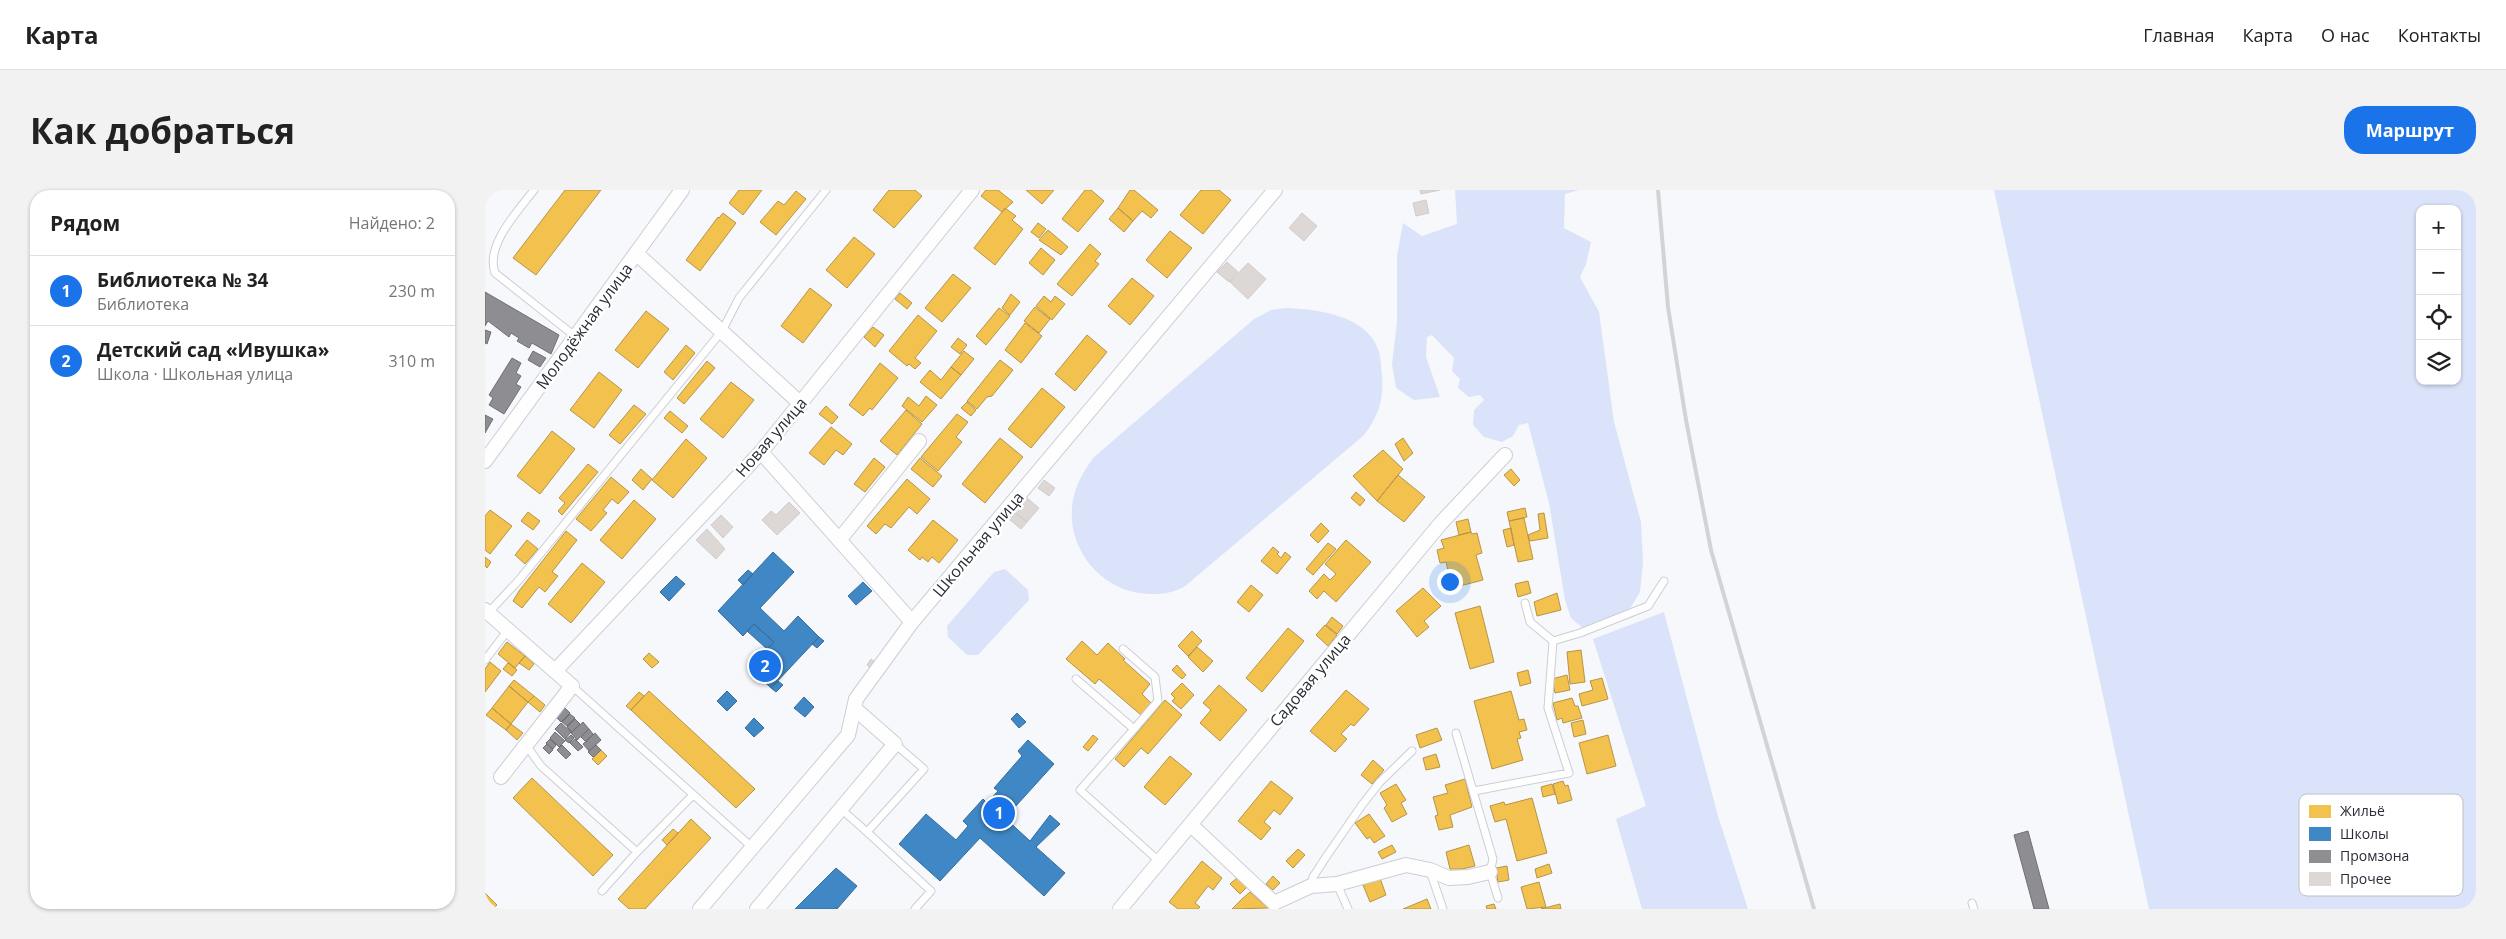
<!DOCTYPE html>
<html lang="ru">
<meta charset="utf-8">
<style>
body{margin:0;font-family:"Open Sans",sans-serif;background:#f2f2f2;color:#222}
.controls{position:absolute;right:15px;top:15px;display:grid;overflow:hidden;border-radius:10px;box-shadow:0 1px 4px #0004}
.controls button{width:45px;height:45px;display:grid;place-items:center;padding:0;border:0;border-bottom:1px solid #e0e0e0;background:#fff;color:#222;font:25px sans-serif}
.you{position:absolute;left:964px;top:391px;width:18px;height:18px;margin:-12px;border:4px solid #fff;border-radius:50%;background:#1a73e8;box-shadow:0 0 0 8px #1a73e833}
.badge{display:grid;place-items:center;width:32px;height:32px;border-radius:50%;background:#1a73e8;color:#fff;font-size:16px;font-weight:700}
.pin{position:absolute;translate:-50% -50%;border:2px solid #fff;box-shadow:0 1px 5px #0006}
.list{margin:0;padding:0;list-style:none}
h2{display:flex;justify-content:space-between;align-items:center;height:65px;margin:0;padding:0 20px;font-size:21px}
h2 small{font-size:16px;font-weight:400;color:#767676}
.list li{display:grid;grid-template-columns:32px 1fr auto;gap:15px;align-items:center;box-sizing:border-box;height:70px;padding:0 20px;border-top:1px solid #e0e0e0}
.list b{display:block;font-size:19px;white-space:nowrap}
.list p{margin:0;font-size:16px;white-space:nowrap;color:#767676}
.list em{font-size:16px;font-style:normal;color:#767676}
.icon{flex:none;width:28px;height:28px;fill:none;stroke:currentColor;stroke-width:2;stroke-linecap:round;stroke-linejoin:round}
.map{position:relative;flex:none;width:1991px;height:719px;overflow:hidden;border-radius:20px}
header{display:flex;align-items:center;gap:30px;box-sizing:border-box;height:70px;padding:0 25px;background:#fff;border-bottom:1px solid #e0e0e0}
header strong{font-size:24px}
nav{display:flex;gap:28px;margin-inline-start:auto;font-size:18px}
.intro{display:flex;align-items:center;justify-content:space-between;box-sizing:border-box;height:120px;padding:0 30px}
h1{margin:0;font-size:35px}
.button{padding:12px 22px;border-radius:20px;background:#1a73e8;color:#fff;font-size:18px;font-weight:700}
main{display:flex;gap:30px;padding:0 30px}
aside{flex:1;background:#fff;border-radius:20px;box-shadow:0 1px 4px #0004}
.map>svg:first-child{display:block}
.green{fill:#dae3f9;fill-rule:evenodd}
.homes{fill:#f2c14e;stroke:#b69547}
.schools{fill:#3f88c5;stroke:#386d9b}
.industry{fill:#8d8d92;stroke:#6f7077}
.building{fill:#ddd8d6;stroke:#d0ccca}
.lines{fill:none;stroke-linecap:round;stroke-linejoin:round}
.lane-casing{stroke:#cbced4;stroke-width:9}
.street-casing{stroke:#cbced4;stroke-width:16}
.lane{stroke:#fefefe;stroke-width:7}
.street{stroke:#fefefe;stroke-width:14}
.rail{stroke:#d3d3d5;stroke-width:4}
.labels{text-anchor:middle;stroke-width:5;stroke-linejoin:round;paint-order:stroke}
.street-label{font-size:16px;fill:#292d38;stroke:#fff}
.key{fill:#fff;stroke:#bfc0c3;stroke-width:1}
.key-label{font-size:14px;fill:#292d38}
</style>
<header>
<strong>Карта</strong>
<nav><a>Главная</a><a>Карта</a><a>О нас</a><a>Контакты</a></nav>
</header>
<div class="intro"><h1>Как добраться</h1><a class="button">Маршрут</a></div>
<main>
<aside>
<h2>Рядом<small>Найдено: 2</small></h2>
<ul class="list">
<li><span class="badge">1</span><div><b>Библиотека № 34</b><p>Библиотека</p></div><em>230 m</em></li>
<li><span class="badge">2</span><div><b>Детский сад «Ивушка»</b><p>Школа · Школьная улица</p></div><em>310 m</em></li>
</ul>
</aside>
<div class="map">
<svg width="1991" height="719" viewBox="0 0 1991 719">
<rect width="100%" height="100%" fill="#f7f8fb"/>
<!-- green -->
<path class="green" d="M970,0H1094L1080,4L1079,38L1106,52L1101,74L1095,87L1114,122L1129,232L1156,332L1158,373L1155,402L1140,427L1100,440L1086,428L1080,410L1064,313L1043,233L1034,235L1028,246L1017,252L999,247L988,235L989,220L999,210L995,205L984,207L973,198L975,189L967,181L969,168L947,145L942,147L941,167L955,207L929,210L911,198L907,174L912,132V66L918,33L937,46L972,34Z
M1509,0H1991V719H1664ZM1935,19H1972V191H1935Z
M800,118C831,119 881,125 893,159C896,167 896,177 897,186C899,209 893,228 878,246L699,397C683,405 671,405 654,403C611,396 580,354 588,310C591,294 599,281 608,268L769,129L786,120Z
M520,379L543,400L544,410L493,465H482L463,447L462,436L509,382Z
M1179,422L1233,626L1263,719H1157L1131,629L1161,616L1108,449Z"/>
<!-- homes -->
<path class="homes" d="M80,0H116L51,85L28,68Z
M254,0H277L258,25L244,13Z
M404,0H430L437,6L409,38L388,20Z
M501,0H513L528,12L517,22L496,6Z
M541,0H569L557,14Z
M600,0H606L619,11L593,42L577,29Z
M645,0H649L673,20L666,28L657,21L648,31L633,18Z
M716,0H734L746,10L718,44L695,25Z
M311,1L321,9L291,45L275,32L293,11L299,15Z
M520,18L531,26L527,30L538,39L510,75L489,58Z
M633,18L648,31L639,42L624,29Z
M238,23L251,33L215,81L201,70L233,27L234,28Z
M553,33L561,39L554,48L546,42Z
M563,40L583,57L576,65L554,50Z
M685,41L707,58L682,88L661,70Z
M369,47L390,64L362,98L341,80Z
M605,54L616,64L610,71L614,74L587,106L572,94Z
M556,58L570,70L558,85L544,73Z
M468,84L486,98L457,132L440,118Z
M647,88L669,106L645,135L623,116Z
M325,98L347,115L318,153L296,136Z
M415,103L427,113L422,119L410,109Z
M526,104L535,112L525,125L517,118Z
M559,106L566,112L570,106L580,114L567,130L551,116Z
M550,117L565,129L554,143L539,131Z
M514,118L525,126L501,155L491,146Z
M161,121L184,139L153,178L130,160Z
M433,125L452,141L430,168L436,173L430,179L424,174L422,176L404,161Z
M540,133L557,146L536,173L520,160Z
M388,137L399,145L390,157L379,147Z
M602,145L622,162L590,201L570,184Z
M473,148L482,155L475,164L466,157Z
M201,155L210,163L188,190L179,182Z
M479,161L489,169L476,185L466,177Z
M515,170L528,180L507,206L502,207L492,219L482,211Z
M222,171L230,178L199,214L192,208Z
M395,173L413,188L387,220L385,218L378,226L364,215Z
M466,177L476,185L456,209L435,192L445,180L456,190Z
M114,182L137,200L109,238L85,220Z
M246,192L269,210L238,248L215,229Z
M557,198L580,217L546,258L523,239Z
M441,206L452,215L437,232L417,216L423,207L434,216Z
M482,212L491,220L486,226L476,218Z
M149,215L161,224L135,254L124,245Z
M341,216L353,227L347,234L334,224Z
M421,220L437,234L412,265L395,251Z
M185,221L203,236L197,243L179,228Z
M472,224L483,232L471,247L477,252L453,281L436,267Z
M346,237L367,254L358,265L351,260L339,275L324,263Z
M67,241L90,259L55,304L32,286Z
M515,248L538,267L500,313L477,294Z
M918,248L928,263L919,271L910,254Z
M201,249L222,268L188,308L167,290Z
M898,260L918,279L892,311L868,286Z
M389,268L400,277L380,302L369,294Z
M435,268L457,286L448,297L426,279Z
M103,274L113,282L77,325L73,321L80,313L74,308Z
M156,279L167,289L158,300L147,290Z
M1026,279L1035,290L1029,296L1019,285Z
M913,285L940,307L919,332L892,311Z
M126,287L144,302L133,314L127,309L118,320L122,323L106,341L91,329Z
M422,289L445,309L432,324L424,317L406,338L400,334L391,344L382,336Z
M871,302L880,310L875,316L866,308Z
M149,310L171,329L137,369L115,350Z
M1040,318L1042,327L1024,331L1022,322Z
M5,320L27,336L5,364L0,360V326Z
M43,322L55,331L48,340L36,331Z
M1059,323L1063,348L1045,351L1043,345L1055,340L1053,324Z
M1039,328L1048,369L1033,372L1024,331Z
M983,329L986,342L974,345L971,332Z
M448,330L473,350L454,373L447,367L443,372L437,367L435,370L423,360Z
M836,333L844,341L833,353L825,345Z
M1026,338L1029,355L1022,357L1018,340Z
M81,341L92,350L67,382L73,386L60,402L54,397L37,418L28,411L34,401Z
M986,342L987,344L992,343L997,363L991,365L998,390L967,398L961,372L955,373L952,360L959,358L956,350Z
M42,350L53,359L40,374L30,365Z
M861,350L886,372L851,412L839,401L832,409L824,401L839,384L845,390L851,384L840,374Z
M843,353L851,359L828,385L821,379Z
M788,357L794,362L792,364L796,368L800,362L806,367L792,384L776,371Z
M0,367L6,372L2,378L0,376Z
M97,373L120,392L86,433L63,414Z
M1043,391L1046,403L1033,407L1030,394Z
M766,395L778,405L764,422L752,412Z
M938,398L956,416L939,431L944,437L932,447L911,421Z
M1072,403L1076,420L1052,426L1049,412Z
M995,416L1009,472L985,479L970,423Z
M847,427L858,436L852,444L841,435Z
M840,435L852,445L843,456L831,445Z
M803,438L819,451L777,502L761,488Z
M707,441L717,451L703,466L693,456Z
M597,451L612,465L623,453L640,469L638,470L665,494L657,504L666,513L656,525L614,489L610,494L581,469Z
M22,452L40,466L30,478L13,464Z
M712,457L728,471L718,482L703,467Z
M1096,460L1100,492L1085,494L1082,462Z
M164,463L174,472L167,478L158,469Z
M40,466L49,474L44,480L34,473Z
M5,472L16,481L0,502V479Z
M23,473L32,480L27,486L18,479Z
M692,475L701,485L697,489L687,480Z
M1043,480L1046,493L1035,496L1032,483Z
M1082,485L1085,500L1070,503L1067,489Z
M1117,488L1123,509L1097,516L1094,504L1108,500L1105,491Z
M29,490L49,506L43,512L24,496Z
M697,493L709,505L696,519L687,511L690,508L686,504Z
M734,495L762,520L735,551L715,533L726,520L718,513Z
M24,496L43,512L26,534L7,518Z
M861,500L884,519L869,536L866,534L856,544L862,549L850,562L825,541Z
M164,501L270,599L251,618L146,520Z
M1026,501L1034,530L1039,529L1042,540L1034,542L1036,548L1032,549L1038,570L1007,579L989,511Z
M154,502L159,506L146,520L141,516Z
M49,506L60,515L55,522L43,512Z
M1087,508L1090,516H1093L1097,528L1078,533L1077,528L1072,530L1068,513Z
M680,510L697,525L663,564L656,558L639,577L630,569Z
M7,518L26,534L21,540L1,525Z
M1098,530L1101,544L1089,547L1086,533Z
M26,534L38,543L32,550L21,540Z
M952,538L957,550L935,558L931,545Z
M608,545L613,549L603,561L598,557Z
M1123,545L1131,576L1102,584L1094,553Z
M116,560L122,566L113,575L107,569Z
M951,564L955,577L941,580L938,568Z
M685,566L707,584L680,615L659,597Z
M888,570L899,580L887,594L876,585Z
M47,588L128,665L108,686L28,608Z
M980,589L987,617L965,625L968,637L954,640L950,626L953,625L948,607L963,603L960,595Z
M786,591L808,608L795,625L789,620L779,632L786,638L776,650L753,631Z
M1078,591L1080,596L1083,595L1087,610L1073,614L1068,594Z
M911,594L921,610L916,613L922,624L907,632L899,618L902,615L895,603Z
M1067,594L1070,604L1058,607L1056,597Z
M1047,608L1062,663L1032,671L1021,629L1010,632L1005,616L1019,612L1020,615Z
M884,624L900,646L889,653L885,647L882,649L870,633Z
M206,629L226,648L160,719H144L133,709Z
M188,639L193,643L182,655L177,650Z
M907,655L911,662L897,669L893,662Z
M984,655L990,676L977,679H965L961,662Z
M813,659L820,665L808,678L801,671Z
M717,671L737,688L728,700L723,696L710,713L715,717L713,719H693L684,712Z
M1064,674L1067,683L1052,688L1050,679Z
M1022,676L1024,690L1013,692L1011,678Z
M788,686L795,693L788,700L781,694Z
M753,687L762,697L755,704L745,694Z
M895,688L901,705L885,712L878,695Z
M1054,692L1061,717L1042,719L1036,697Z
M765,702L783,718L747,719L757,709Z
M0,703L12,715L8,719H0Z
M942,709L946,719H918Z
M1009,714L1011,719H1002L1001,716Z
M1075,714L1076,719H1056Z"/>
<!-- schools -->
<path class="schools" d="M288,362L309,382L275,418L299,441L313,426L334,447L286,498L265,478L289,452L269,434L258,446L233,421Z
M263,380L268,384L258,395L253,390Z
M191,386L200,394L184,411L175,402Z
M378,392L387,401L371,415L363,406Z
M269,434L289,452L282,459L262,441Z
M334,447L339,451L332,458L327,454Z
M293,491L298,495L291,502L286,498Z
M242,501L252,511L242,521L232,511Z
M319,507L329,517L320,527L309,518Z
M532,523L541,532L534,538L526,529Z
M269,528L279,538L269,547L260,538Z
M543,550L569,574L520,628L545,651L565,625L575,634L551,657L580,683L559,706L495,648L455,691L414,654L441,624L471,650L483,636L478,631L498,609L502,613L513,601L509,598L537,566L533,561Z
M351,678L372,696L352,719H310Z"/>
<!-- industry -->
<path class="industry" d="M0,102L74,145L66,164L47,153L44,158L32,151L34,148L26,143L24,147L3,131L0,136Z
M0,140L6,142L2,154L0,153Z
M48,161L61,168L55,177L43,170Z
M27,168L36,173L31,183L36,186L31,194L36,197L19,224L4,215L8,208L4,205Z
M0,225L8,229L0,243Z
M80,518L85,523L76,532L71,527Z
M85,524L90,528L82,536L77,532Z
M90,529L95,534L87,542L82,537Z
M98,532L104,539L92,550L86,543Z
M76,533L86,542L80,549L70,539Z
M104,539L108,544L101,552L96,547Z
M70,542L80,551L74,557L65,548Z
M110,543L116,550L104,561L98,554Z
M86,545L89,548L84,553L80,550Z
M65,549L71,555L68,559L61,553Z
M90,549L98,557L93,561L85,553Z
M62,554L68,560L64,564L58,558Z
M77,555L86,564L81,569L72,560Z
M111,555L116,560L108,567L103,562Z
M1543,641L1564,719H1549L1529,645Z"/>
<!-- building -->
<path class="building" d="M935,0H955L936,4Z
M941,10L944,23L931,26L928,13Z
M817,23L832,36L819,51L804,38Z
M742,72L753,82L744,92L732,82Z
M763,73L781,89L763,109L745,92Z
M559,290L570,298L564,306L553,298Z
M542,308L554,318L542,332L530,322Z
M304,312L315,323L292,345L277,330L286,321L291,325Z
M530,323L542,332L536,339L525,330Z
M236,325L248,337L238,348L226,335Z
M222,339L240,359L231,369L211,350Z
M386,469L391,473L386,479L382,475Z"/>
<g class="lines">
<defs>
<path id="lane" d="M49,0C33,21 0,55 10,83L91,147
M1040,413L1045,432L1068,451
M3,423L34,390L237,141L254,108L341,0
M638,459L670,487L673,511L649,539
M0,470L23,440
M591,489L649,539L595,600L675,672
M87,496L268,658
M971,543L1008,669L1005,682L1013,708
M410,554L439,579L382,642L446,701L430,719
M41,555L56,576L152,662L208,605
M989,601L1084,583L1063,518L1068,451L1095,443L1163,416L1179,391
M356,619L382,642
M945,681L958,719
M852,694L863,719
M826,696L828,687L843,664L877,615L895,592L927,561
M117,701L152,662
M1487,713L1489,719"/>
<path id="street" d="M152,64L316,214
M276,262L427,432
M0,271L197,0
M355,349L434,251
M0,420L87,496L16,587
M70,481L276,262L487,0
M706,635L789,713L826,696L852,694L921,675L945,680L964,688L983,687L1005,682
M215,719L363,545L371,509L427,432L790,0
M272,719L410,554L369,518
M635,719L956,333L1020,265"/>
</defs>
<!-- lane casing -->
<use href="#lane" class="lane-casing"/>
<!-- street casing -->
<use href="#street" class="street-casing"/>
<!-- lane -->
<use href="#lane" class="lane"/>
<!-- street -->
<use href="#street" class="street"/>
<!-- rail -->
<path class="rail" d="M1173,0L1183,117L1201,230L1226,360L1329,719"/>
</g>
<g class="labels">
<!-- street labels -->
<g class="street-label">
<text transform="translate(99 136) rotate(-54)" y="6">Молодёжная улица</text>
<text transform="translate(286 247) rotate(-49)" y="6">Новая улица</text>
<text transform="translate(493 354) rotate(-50)" y="6">Школьная улица</text>
<text transform="translate(825 490) rotate(-50)" y="6">Садовая улица</text>
</g>
</g>
<!-- legend -->
<rect x="1814" y="604" width="164" height="102" rx="8" class="key"/>
<rect x="1824" y="615" width="22" height="13" fill="#f2c14e"/>
<rect x="1824" y="637" width="22" height="14" fill="#3f88c5"/>
<rect x="1824" y="660" width="22" height="13" fill="#8d8d92"/>
<rect x="1824" y="682" width="22" height="14" fill="#ddd8d6"/>
<g class="key-label">
<text x="1855" y="626">Жильё</text>
<text x="1855" y="649">Школы</text>
<text x="1855" y="671">Промзона</text>
<text x="1855" y="694">Прочее</text>
</g>
</svg>
<div class="controls">
<button>+</button>
<button>−</button>
<button><svg class="icon" aria-label="locate" viewBox="0 0 24 24"><circle cx="12" cy="12" r="6"/><path d="M12 2v4M12 18v4M2 12h4M18 12h4"/></svg></button>
<button><svg class="icon" aria-label="layers" viewBox="0 0 24 24"><path d="M12 4l9 5-9 5-9-5zM3 14l9 5 9-5"/></svg></button>
</div>
<div class="you"></div>
<div class="pin badge" style="left:514px;top:623px">1</div>
<div class="pin badge" style="left:280px;top:476px">2</div>
</div>
</main>
